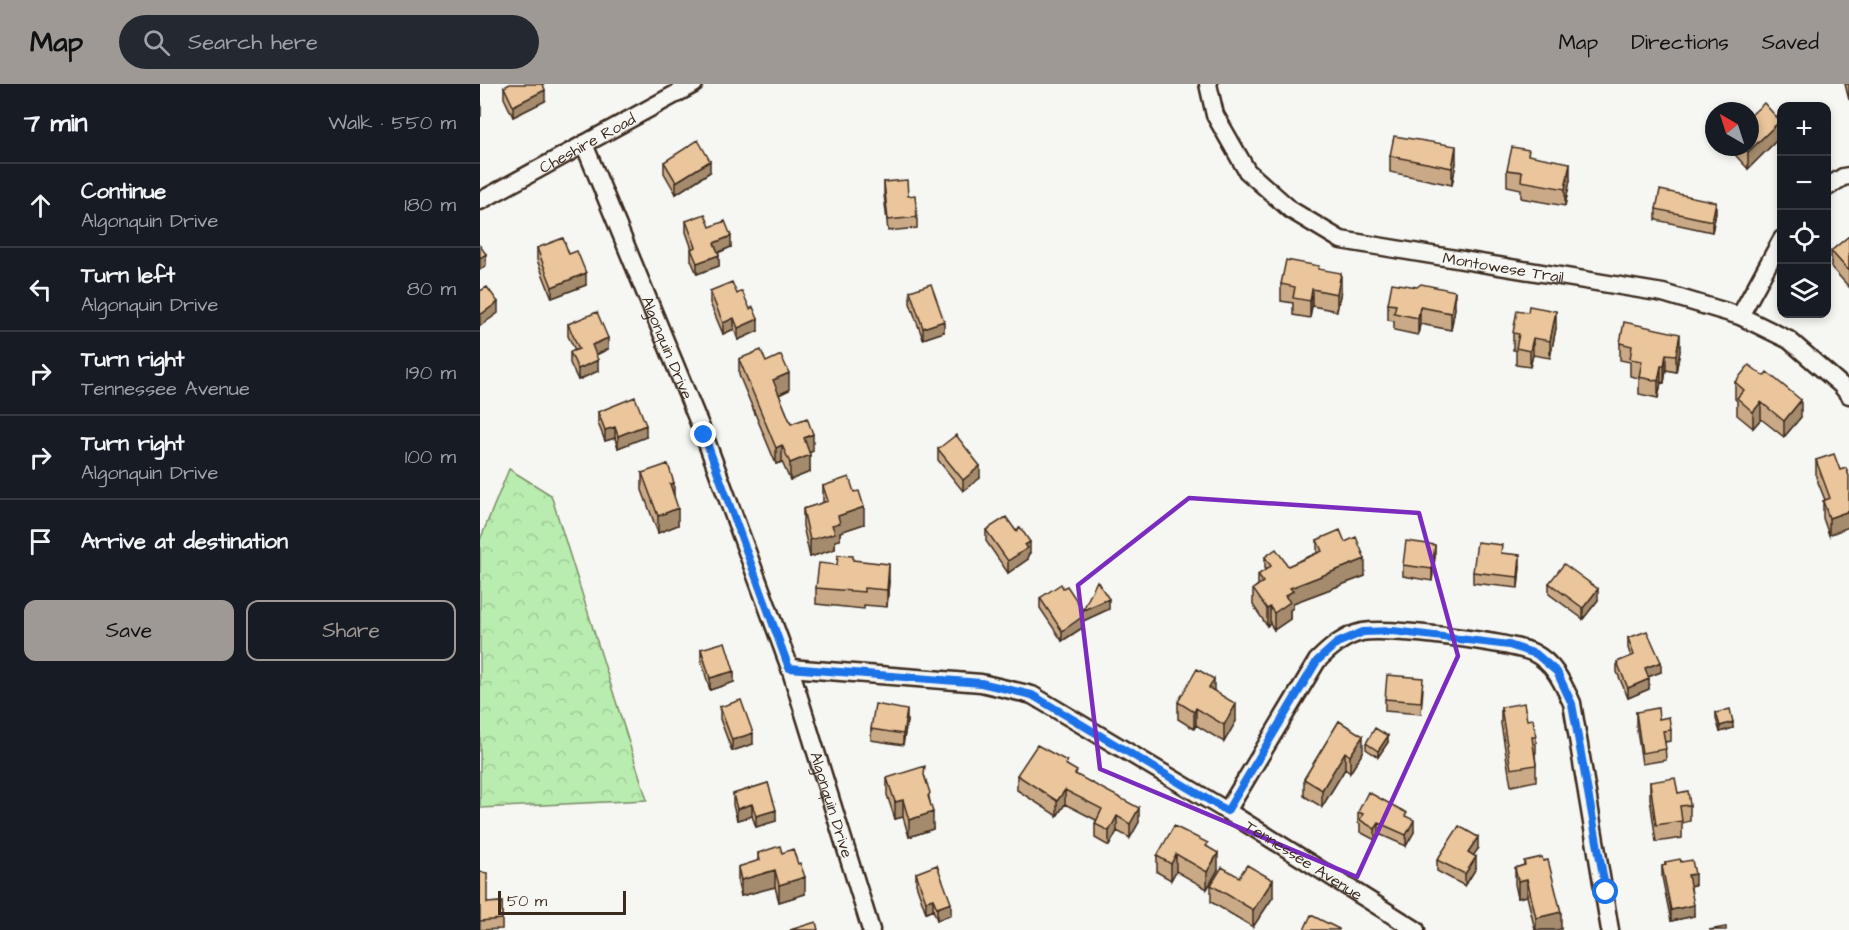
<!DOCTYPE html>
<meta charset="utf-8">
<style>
body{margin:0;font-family:"Architects Daughter",sans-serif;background:#242831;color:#f1f3f6}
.controls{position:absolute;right:18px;top:18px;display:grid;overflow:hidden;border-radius:12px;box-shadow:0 3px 9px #0003}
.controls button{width:54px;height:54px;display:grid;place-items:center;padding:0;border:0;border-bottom:2px solid #363941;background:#171b24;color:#f1f3f6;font:30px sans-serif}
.compass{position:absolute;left:1225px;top:18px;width:54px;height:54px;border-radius:50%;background:#171b24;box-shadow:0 3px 9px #0003;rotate:321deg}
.scale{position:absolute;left:18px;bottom:15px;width:128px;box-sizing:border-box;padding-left:6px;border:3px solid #3b2a1e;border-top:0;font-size:16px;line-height:21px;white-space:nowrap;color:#3b2a1e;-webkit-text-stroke:4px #f6f6f2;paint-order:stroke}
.stop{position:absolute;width:18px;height:18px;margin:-14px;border:4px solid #1a73e8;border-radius:50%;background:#fff}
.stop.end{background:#1a73e8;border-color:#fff;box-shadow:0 2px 6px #0008}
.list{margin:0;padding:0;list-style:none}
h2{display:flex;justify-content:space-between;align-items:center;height:78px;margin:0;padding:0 24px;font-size:26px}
h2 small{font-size:20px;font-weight:400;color:#9ea1a6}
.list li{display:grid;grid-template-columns:39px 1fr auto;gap:18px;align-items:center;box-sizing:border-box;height:84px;padding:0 24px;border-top:2px solid #363941}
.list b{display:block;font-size:22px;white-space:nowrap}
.list p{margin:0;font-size:20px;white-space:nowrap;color:#9ea1a6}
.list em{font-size:20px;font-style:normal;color:#9ea1a6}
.actions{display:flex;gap:12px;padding:18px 24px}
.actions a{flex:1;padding:14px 0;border:2px solid #9f9995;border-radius:12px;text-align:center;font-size:21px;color:#9f9995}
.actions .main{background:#9f9995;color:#111}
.icon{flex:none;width:33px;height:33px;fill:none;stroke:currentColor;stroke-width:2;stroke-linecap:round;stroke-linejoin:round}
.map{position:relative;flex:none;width:1369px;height:846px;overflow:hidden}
header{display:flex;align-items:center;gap:36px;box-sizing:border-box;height:84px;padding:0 30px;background:#9f9995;color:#111}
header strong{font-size:28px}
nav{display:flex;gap:33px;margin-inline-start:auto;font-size:21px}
.search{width:420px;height:54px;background:#242831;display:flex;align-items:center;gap:15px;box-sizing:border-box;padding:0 21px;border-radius:33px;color:#9ea1a6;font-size:22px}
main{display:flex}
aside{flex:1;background:#171b24}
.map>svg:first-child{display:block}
.park{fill:url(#park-crowns);stroke:#7a8c66;stroke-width:1.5}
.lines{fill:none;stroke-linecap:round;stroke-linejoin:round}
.minor-casing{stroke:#3b2a1e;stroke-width:21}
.minor{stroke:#f6f6f2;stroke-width:16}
.wall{fill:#caaa86;stroke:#3b2a1e;stroke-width:1.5}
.shaded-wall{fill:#a48b6d;stroke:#3b2a1e;stroke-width:1.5}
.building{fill:#ebc69c;stroke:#3b2a1e;stroke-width:1.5}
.route{stroke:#1a73e8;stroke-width:8}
.marked{fill:none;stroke:#7b2cbf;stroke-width:4.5;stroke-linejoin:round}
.labels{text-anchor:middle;stroke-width:4.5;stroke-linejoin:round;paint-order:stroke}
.street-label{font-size:16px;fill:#3b2a1e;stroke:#f6f6f2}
</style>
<header>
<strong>Map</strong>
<div class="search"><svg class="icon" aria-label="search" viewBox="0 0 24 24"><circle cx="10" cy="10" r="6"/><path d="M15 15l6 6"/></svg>Search here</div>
<nav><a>Map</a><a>Directions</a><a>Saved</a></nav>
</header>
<main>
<aside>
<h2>7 min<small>Walk · 550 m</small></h2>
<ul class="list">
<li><svg class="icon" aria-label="ahead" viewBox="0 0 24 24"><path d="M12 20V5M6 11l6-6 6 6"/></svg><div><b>Continue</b><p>Algonquin Drive</p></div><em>180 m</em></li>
<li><svg class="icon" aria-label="left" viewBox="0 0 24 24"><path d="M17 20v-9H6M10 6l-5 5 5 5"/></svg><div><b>Turn left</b><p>Algonquin Drive</p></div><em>80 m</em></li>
<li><svg class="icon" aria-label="right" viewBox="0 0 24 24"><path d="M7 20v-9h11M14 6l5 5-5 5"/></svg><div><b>Turn right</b><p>Tennessee Avenue</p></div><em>190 m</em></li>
<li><svg class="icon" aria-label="right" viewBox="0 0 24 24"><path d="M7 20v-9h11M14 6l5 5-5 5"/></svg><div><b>Turn right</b><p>Algonquin Drive</p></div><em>100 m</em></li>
<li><svg class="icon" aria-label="arrive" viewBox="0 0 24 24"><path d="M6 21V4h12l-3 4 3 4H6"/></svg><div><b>Arrive at destination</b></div></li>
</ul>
<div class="actions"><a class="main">Save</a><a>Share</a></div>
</aside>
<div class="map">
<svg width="1369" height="846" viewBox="0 0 1369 846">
<defs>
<pattern id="park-crowns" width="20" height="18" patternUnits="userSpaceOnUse" patternTransform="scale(1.5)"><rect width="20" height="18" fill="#b8edaf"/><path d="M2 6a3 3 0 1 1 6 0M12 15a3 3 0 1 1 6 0" fill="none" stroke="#9fcb96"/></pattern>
</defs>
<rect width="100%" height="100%" fill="#f6f6f2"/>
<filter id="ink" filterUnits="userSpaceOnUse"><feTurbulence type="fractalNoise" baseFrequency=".0167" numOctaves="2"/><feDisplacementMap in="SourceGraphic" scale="12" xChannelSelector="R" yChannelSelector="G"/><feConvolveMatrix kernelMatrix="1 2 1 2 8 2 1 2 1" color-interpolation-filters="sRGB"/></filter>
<g filter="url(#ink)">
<!-- park -->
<path class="park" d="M29,385L71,411L167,716L0,724V456Z"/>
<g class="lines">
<defs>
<g id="minor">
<path id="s1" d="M728,0L735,31L767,87L811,126L861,156L1183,209L1260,232L1309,256L1361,301L1369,311"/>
<path id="s2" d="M104,60L224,351L310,584L391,846"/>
<path d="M1346,104L1363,93L1369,92"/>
<path id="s3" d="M0,117L214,0"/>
<path d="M1260,232L1302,155"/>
<path id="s4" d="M310,584L501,599L552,611L747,727L936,846"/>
<path d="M747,727L837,577C850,564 864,552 882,548C907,543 1031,558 1054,569C1075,580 1083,600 1092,619L1130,846"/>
</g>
</defs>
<!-- minor casing -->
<use href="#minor" class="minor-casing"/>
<!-- minor -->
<use href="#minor" class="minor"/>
</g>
<!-- wall -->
<path class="wall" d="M1365,0H1369V16Z
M24,3L65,17L33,33L24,14Z
M1300,53L1268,85L1248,63H1270Z
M910,72L976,79L972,101L910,88Z
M1049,72L1090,96L1085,122L1041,114V105L1027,102V86Z
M184,78L230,88L196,110L184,89Z
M404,98L428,112L437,133V144L408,147L404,110Z
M1176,125L1236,129L1232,148L1176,136Z
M206,137L230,143L251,163L238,169L239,182L217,190L211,176V165H212L206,148Z
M1369,152V203L1351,183V167Z
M57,164L89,170L106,201L72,214L57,176Z
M839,185L861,206L857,227L832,222L830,234L813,231V219L801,217V200Z
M230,207L257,210L278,247L258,256L254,245L243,250L230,219Z
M430,207L464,248L443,255L430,219Z
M908,220L975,224L971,246L940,240L938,251L914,246V237L908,236Z
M88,240L128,265L116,271L118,287L98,296L90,279V268L95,266L88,252Z
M1076,244L1070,274L1053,271L1050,283L1036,281V266H1033V249Z
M1140,259L1200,267L1196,288L1186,286L1184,299L1181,298L1178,314L1159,310V294L1150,292V278L1140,276Z
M259,275L286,278L309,306L299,311L311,340L333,367L329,369L330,388L310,396L302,378L296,380L259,291Z
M1255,298L1321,333L1304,353L1281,335L1273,344L1257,331V317L1255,315Z
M118,328L166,353L138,364L135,354L125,357L118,339Z
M458,365L500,394L483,407L458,376Z
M1336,376L1360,386L1349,451L1343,434V417L1345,416L1336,393Z
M162,389L194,412L198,441L178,449L162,406Z
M343,402L384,440L360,448V456L355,457V465L330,473L323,442V425L343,419Z
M506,446L550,469L548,471V475L528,489L506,457Z
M837,456L865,458L885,492L813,519V524L810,526V535L794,546L790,540L787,542L773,521V505L778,501V491L785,486V473L808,482L837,469Z
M1022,469L1040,482L1038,504L993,499V488Z
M955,472L952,497L923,492V481Z
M373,476L409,497L407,523L384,521V525L336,520V504L357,481Z
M1069,499L1118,516L1103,535L1069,510Z
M583,504L603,526L629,525L603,537L602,544L582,557L560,524V514Z
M1148,554L1181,588L1168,593L1169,605L1148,614L1137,588V578L1151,573L1148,564Z
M221,565L254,598L230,606L221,576Z
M943,605L941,630L905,627V615Z
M734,607L756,637L744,658L716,641L714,645L698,635V618Z
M240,623L273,660L252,667L240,635Z
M1021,623L1047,636L1056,653V669L1055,670L1056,681V697L1031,702L1021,640Z
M1156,628L1179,635L1191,646V657L1185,658L1186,676L1162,680L1156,640Z
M1236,629L1253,644L1240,648L1236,635Z
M427,637L423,661L391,656V645Z
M859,637L883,668L870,689L865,685L842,723L824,712V695Z
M908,658L898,673L886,665V659Z
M587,681L597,691L659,738L650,754L637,747L629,762L615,754V740L616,736L585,720L577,732L537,706V691Z
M445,693L450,718L453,745L429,753L423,733L415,735L407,711V694Z
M1170,698L1198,709L1210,721V737L1202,739V754L1176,758L1170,714Z
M288,699L296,737L276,743L272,732L257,736L253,721V710Z
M878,728L927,733L934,748L926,762L899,750L895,756L880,748V740L878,739Z
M728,763L738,786L727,805L696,787L691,796L677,788V772Z
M998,765L993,771L996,784L985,802L957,787V776Z
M278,769H302L325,810L299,818L295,803L261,812L258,799V783L278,777Z
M1044,777L1081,845L1076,846H1055L1047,812L1038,814L1035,800V784L1044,781Z
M1185,778H1201L1215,801L1211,802L1214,832L1191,837L1182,793V782L1185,781Z
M0,788L7,819L22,818V845L0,846Z
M436,789L471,831L457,836L453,826L446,829L436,800Z
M731,801L793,813L773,843L731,818Z"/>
<!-- shaded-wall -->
<path class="shaded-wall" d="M65,6V17L33,33V22Z
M1,20V32H0V21Z
M1300,37V53L1268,85V68Z
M976,62V79L972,101V84Z
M230,77V88L196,110V98Z
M1090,79V96L1085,122V105Z
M1236,118V129L1232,148V137Z
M251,152V163L234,170V159Z
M6,170V181L0,186V174Z
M239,171V182L217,190V179Z
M106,189V201L72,214V203Z
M861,189V206L857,227V210Z
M832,205V222L830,234V217Z
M975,207V224L971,246V229Z
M18,218V229L0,242V231Z
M940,223V240L938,251V234Z
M1076,227V244L1070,274V257Z
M254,234V245L243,250V239Z
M278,235V247L258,256V244Z
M464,237V248L443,255V244Z
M1200,250V267L1196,288V271Z
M128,254V265L112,273V261Z
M1053,254V271L1050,283V267Z
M1186,270V286L1184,299V282Z
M118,276V287L98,296V285Z
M1181,282V298L1178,314V297Z
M309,289V306L293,313V296Z
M1321,316V333L1304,353V337Z
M1281,318V335L1273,344V328Z
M166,341V353L138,364V352Z
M135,343V354L125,357V346Z
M333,350V367L324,371V354Z
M302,361V378L296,380V364Z
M330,371V388L310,396V379Z
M500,382V394L483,407V396Z
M194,399V415L190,400Z
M384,423V440L360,448V456L355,457V465L330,473V456L352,441L358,432Z
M198,424V441L178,449V432Z
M1369,427V443L1349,451V434Z
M550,458V469L548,471V475L528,489V477L545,461Z
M955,461V472L952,497V485Z
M1040,471V482L1038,504V493Z
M885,475V492L813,519V524L810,526V535L794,546V529L810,504Z
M409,480V497L407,523V506Z
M1118,505V516L1103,535V524Z
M629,515V525L603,537L602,544L582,557V547L603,526Z
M790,523V540L787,542V525Z
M1181,578V588L1165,594V584Z
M254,587V598L230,606V594Z
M734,595V612L729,604Z
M1169,595V605L1148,614V604Z
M756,620V637L744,658V641Z
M716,624V641L714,645V628Z
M427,626V637L423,661V650Z
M1253,638V644L1240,648V642Z
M273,649V660L252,667V656Z
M883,652V668L870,689V672Z
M908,652V658L898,673V667Z
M865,668V685L842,723V706Z
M585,706V720L577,732V717Z
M423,716V733L415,735V718Z
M272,720V732L257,736V725Z
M659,724V738L650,754V740Z
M296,726V737L276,743V732Z
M453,728V745L429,753V736Z
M637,732V747L629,762V747Z
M934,736V748L926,762V751Z
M899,739V750L895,756V745Z
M998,753V765L988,779V768Z
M738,769V786L727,805V788Z
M696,770V787L691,796V780Z
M996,773V784L985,802V790Z
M295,786V803L261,812V796Z
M1215,790V801L1208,802V791Z
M325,793V810L299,818V801Z
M1047,795V812L1038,814V797Z
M793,796V813L773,843V826Z
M453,815V826L446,829V817Z
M471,819V831L457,836V824Z
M1214,821V832L1191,837V826Z
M1081,828V845L1076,846H1056V834Z"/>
<!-- building -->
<path class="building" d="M30,0H63L65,6L33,22L24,3Z
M1284,19L1300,37L1268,68L1263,63H1270V32Z
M1254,21L1260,27H1247Z
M914,52L976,62L972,84L910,72Z
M218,56L230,77L196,98L184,78Z
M1032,63L1049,66L1048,71L1090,79L1085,105L1041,97L1042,88L1027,86Z
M427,96L428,112L435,111L437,133L408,136L404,98Z
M1180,106L1236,118L1232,137L1176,125Z
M225,130L230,143L245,137L251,152L234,159L239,171L217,179L211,165L216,163L206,137Z
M1369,152V187L1351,167Z
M83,154L89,170L97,167L106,189L72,203L57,164Z
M0,162L6,170L0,174Z
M806,176L839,182L838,185L861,189L857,210L832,205L830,217L813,214L815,203L801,200Z
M252,198L257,210L262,207L270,225L273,223L278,235L258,244L254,234L243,239L230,207Z
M912,199L937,203L941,200L975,207L971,229L940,223L938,234L914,229L916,221L908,220Z
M451,200L464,237L443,244L430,207Z
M7,203L18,218L0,231V207Z
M1049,222L1076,227L1070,257L1053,254L1050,267L1036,264L1039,250L1033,249L1037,226L1048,228Z
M117,228L128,254L112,261L118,276L98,285L90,268L99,265L88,240Z
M1144,238L1200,250L1196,271L1186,270L1184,282H1181L1178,297L1159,293L1162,277L1150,275L1152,262L1140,259Z
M281,266L286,278L301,271L309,289L293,296L311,340L327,334L333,350L324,354L330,371L310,379L302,361L296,364L259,275Z
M1269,281L1284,292L1287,288L1321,316L1304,337L1281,318L1273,328L1257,314L1264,306L1255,298Z
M155,313L166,341L138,352L135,343L125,346L118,328Z
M476,351L500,382L483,396L458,365Z
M1354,370L1360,386L1366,384L1369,392V427L1349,434L1343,417L1350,414L1336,376Z
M188,380L194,399L190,400L198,424L178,432L162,389Z
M369,393L374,408L379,407L384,423L358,432L360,439L352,441L355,449L330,456L323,425L348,417L343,402Z
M526,433L536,447L540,443L550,458L545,461L548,464L528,477L506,446Z
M860,446L865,458L876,453L885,475L810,504L813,507L805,512L810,518L794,529L790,523L787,525L773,505L783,498L778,491L791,482L785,473L796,465L808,482L842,467L837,456Z
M926,457L955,461L952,485L923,481Z
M997,458L1022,461L1021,469L1040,471L1038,493L993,488Z
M358,471L373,472V476L409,480L407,506L384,504V508L336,504L339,479L357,481Z
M1084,480L1118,505L1103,524L1069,499Z
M617,497L629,515L603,526L602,533L582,547L560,514L581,500L583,504L587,502L603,526Z
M1167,547L1181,578L1165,584L1169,595L1148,604L1137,578L1154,571L1148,554Z
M245,558L254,587L230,594L221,565Z
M717,585L734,595L729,604L756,620L744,641L716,624L714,628L698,618Z
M907,591L943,594L941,618L905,615Z
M261,616L273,649L252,656L240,623Z
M1044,619L1047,636L1053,635L1056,653H1052L1056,681L1031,685L1021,623Z
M395,620L427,626L423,650L391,645Z
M1178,624L1179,635L1189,633L1191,646L1183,647L1186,665L1162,669L1156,628Z
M1250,625L1253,638L1240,642L1236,629Z
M859,637L883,652L870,672L865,668L842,706L824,695Z
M895,644L908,652L898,667L886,659Z
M557,661L587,677L585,680L597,687L595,690L659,724L650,740L637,732L629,747L615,740L622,725L585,706L577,717L537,691Z
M445,682L444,691L450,709L448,712L453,728L429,736L423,716L415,718L407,694Z
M1195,694L1198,709L1208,707L1210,721L1200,722L1202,737L1176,741L1170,698Z
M288,699L296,726L276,732L272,720L257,725L253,710Z
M888,708L927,729L925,732L934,736L926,751L899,739L895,745L880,736L883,730L878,728Z
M694,742L728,759L726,762L738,769L727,788L696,770L691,780L677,772Z
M979,742L998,753L988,768L996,773L985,790L957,776Z
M300,762L302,769L313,765L318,780L320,779L325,793L299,801L295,786L261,796L258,783L280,776L278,769Z
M1062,773L1063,777L1068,776L1081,828L1056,834L1047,795L1038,797L1035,784L1045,781L1044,777Z
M1200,775L1201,778L1212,776L1215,790L1208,791L1214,821L1191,826L1182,782L1186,781L1185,778Z
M457,781L471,819L457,824L453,815L446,817L436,789Z
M767,781L793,796L773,826L731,801L742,783L759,793Z
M0,788L7,789V819L22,818V835L0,837Z
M831,831L859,845V846H824Z
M336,838L338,846H310Z
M1246,843V846H1229Z"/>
</g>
<g class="lines" filter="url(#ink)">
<!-- route -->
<path class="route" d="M224,351L309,584L501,599L552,611L747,727L837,577L857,559L883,548L913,547L1029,561L1056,570L1077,588L1092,620L1126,808"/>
</g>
<!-- marked area -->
<path class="marked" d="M709,414L939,429L978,572L877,793L620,685L598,501Z"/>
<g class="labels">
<!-- street labels -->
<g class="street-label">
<text dy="6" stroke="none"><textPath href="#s3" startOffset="122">Cheshire Road</textPath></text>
<text dy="6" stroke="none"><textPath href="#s1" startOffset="378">Montowese Trail</textPath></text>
<text dy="6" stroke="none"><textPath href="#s2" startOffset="220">Algonquin Drive</textPath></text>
<text dy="6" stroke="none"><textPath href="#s2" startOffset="706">Algonquin Drive</textPath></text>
<text dy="6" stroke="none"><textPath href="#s4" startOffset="562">Tennessee Avenue</textPath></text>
</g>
</g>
</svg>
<div class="controls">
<button>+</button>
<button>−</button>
<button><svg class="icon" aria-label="locate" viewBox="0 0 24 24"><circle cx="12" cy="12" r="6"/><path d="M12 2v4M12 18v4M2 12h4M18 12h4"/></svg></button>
<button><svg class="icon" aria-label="layers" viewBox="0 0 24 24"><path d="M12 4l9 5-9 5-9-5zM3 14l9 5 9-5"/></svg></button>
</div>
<svg class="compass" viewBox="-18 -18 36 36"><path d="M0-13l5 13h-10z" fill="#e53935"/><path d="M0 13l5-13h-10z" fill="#9ea1a6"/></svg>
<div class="scale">50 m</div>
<div class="stop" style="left:1126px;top:808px"></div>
<div class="stop end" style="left:224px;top:351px"></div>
</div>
</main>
